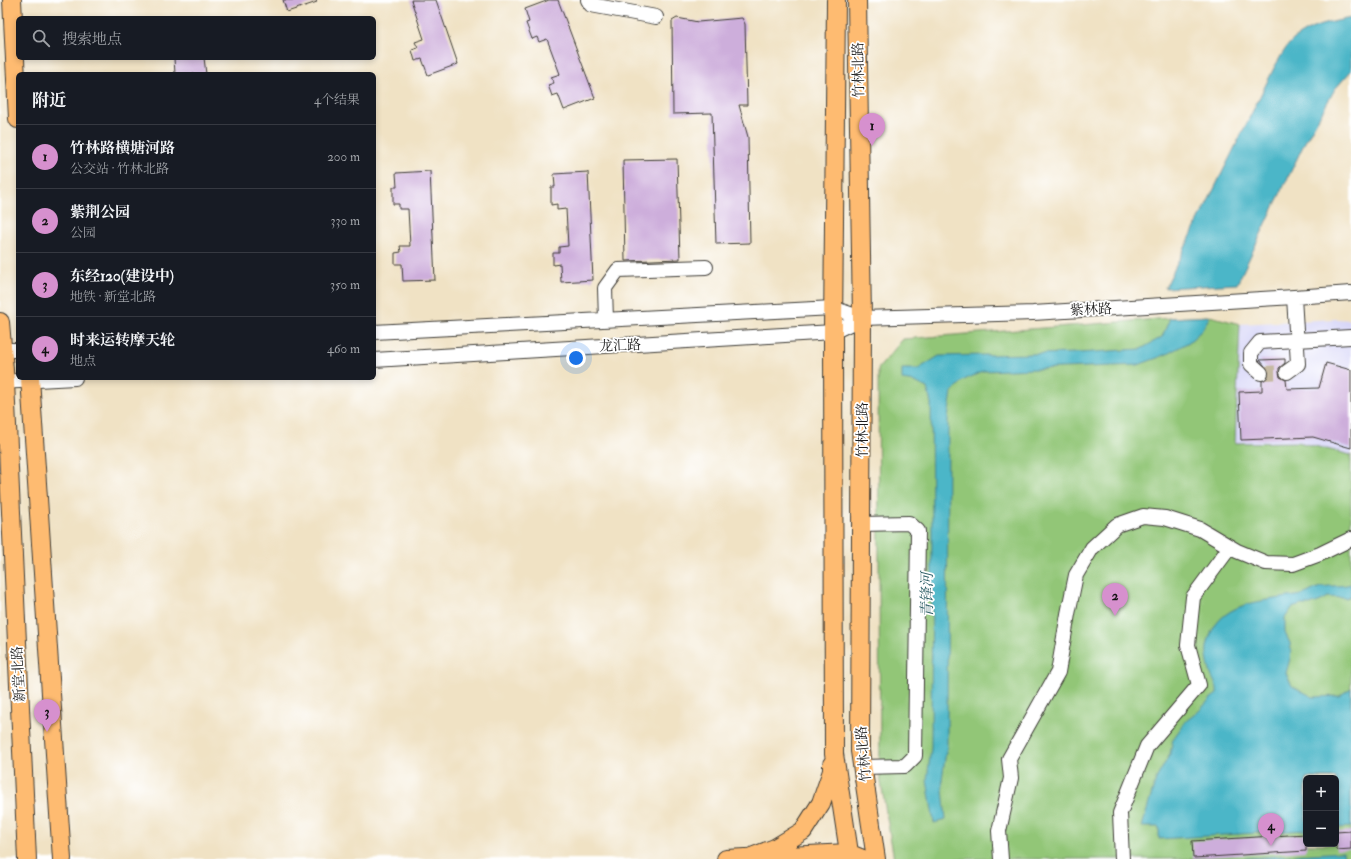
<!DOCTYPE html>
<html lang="zh">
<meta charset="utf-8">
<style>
body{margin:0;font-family:"IM FELL Double Pica","Noto Serif SC",serif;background:#20242c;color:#f1f3f6}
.controls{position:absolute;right:12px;bottom:12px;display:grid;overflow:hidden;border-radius:6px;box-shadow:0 2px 6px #0003}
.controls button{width:36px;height:36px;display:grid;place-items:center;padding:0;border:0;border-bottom:1px solid #363941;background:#171b24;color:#f1f3f6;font:20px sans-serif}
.you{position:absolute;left:576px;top:358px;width:14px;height:14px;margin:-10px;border:3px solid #fff;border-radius:50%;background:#1a73e8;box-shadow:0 0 0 6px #1a73e833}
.badge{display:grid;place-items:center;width:26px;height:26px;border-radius:50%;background:#d690ce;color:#111;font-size:13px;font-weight:700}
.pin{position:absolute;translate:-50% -33px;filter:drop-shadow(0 1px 2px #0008)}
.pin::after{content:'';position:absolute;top:21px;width:14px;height:12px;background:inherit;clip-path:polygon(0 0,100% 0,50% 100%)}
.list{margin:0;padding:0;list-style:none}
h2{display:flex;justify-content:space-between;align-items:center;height:52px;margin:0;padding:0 16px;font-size:17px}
h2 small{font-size:13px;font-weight:400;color:#9ea1a6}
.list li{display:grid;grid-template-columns:26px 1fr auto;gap:12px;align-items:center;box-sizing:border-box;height:64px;padding:0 16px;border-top:1px solid #363941}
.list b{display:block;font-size:15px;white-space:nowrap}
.list p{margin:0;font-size:13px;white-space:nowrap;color:#9ea1a6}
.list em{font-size:13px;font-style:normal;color:#9ea1a6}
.icon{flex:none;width:22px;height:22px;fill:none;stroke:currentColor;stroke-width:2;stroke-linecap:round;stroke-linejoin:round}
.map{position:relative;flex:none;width:1351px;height:859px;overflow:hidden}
.search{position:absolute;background:#171b24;box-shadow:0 2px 6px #0003;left:16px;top:16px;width:360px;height:44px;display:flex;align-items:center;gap:10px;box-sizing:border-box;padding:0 14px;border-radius:6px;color:#9ea1a6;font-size:15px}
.panel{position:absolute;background:#171b24;box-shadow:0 2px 6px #0003;left:16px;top:72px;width:360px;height:308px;border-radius:6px}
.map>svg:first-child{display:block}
.built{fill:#d8d7f8}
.green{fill:#92c677;stroke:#57714a;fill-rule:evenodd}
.water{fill:#4bb6c8;stroke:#346972}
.building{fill:#cdaedb}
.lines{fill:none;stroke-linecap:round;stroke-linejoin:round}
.minor-tunnel{stroke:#c6baa2;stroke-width:14;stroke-dasharray:14 7;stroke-linecap:butt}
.minor-casing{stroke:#3c3a35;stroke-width:16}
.major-casing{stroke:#3c3a35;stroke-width:20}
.minor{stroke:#fff;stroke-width:14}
.major{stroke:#febb71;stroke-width:18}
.labels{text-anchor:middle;stroke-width:3.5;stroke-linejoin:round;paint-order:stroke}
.street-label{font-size:14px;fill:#1c1c1c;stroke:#fff}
.water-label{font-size:15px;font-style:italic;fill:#316169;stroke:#fff}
</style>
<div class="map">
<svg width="1351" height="859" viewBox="0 0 1351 859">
<rect width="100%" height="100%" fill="#fff"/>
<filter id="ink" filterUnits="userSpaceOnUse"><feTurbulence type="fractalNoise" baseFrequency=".025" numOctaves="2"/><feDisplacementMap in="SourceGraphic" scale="8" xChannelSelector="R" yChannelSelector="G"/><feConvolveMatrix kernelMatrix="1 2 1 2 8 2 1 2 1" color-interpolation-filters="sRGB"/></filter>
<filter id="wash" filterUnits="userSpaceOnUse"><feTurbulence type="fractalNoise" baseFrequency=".012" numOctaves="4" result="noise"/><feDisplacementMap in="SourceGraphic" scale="16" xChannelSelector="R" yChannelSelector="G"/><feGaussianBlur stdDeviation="0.9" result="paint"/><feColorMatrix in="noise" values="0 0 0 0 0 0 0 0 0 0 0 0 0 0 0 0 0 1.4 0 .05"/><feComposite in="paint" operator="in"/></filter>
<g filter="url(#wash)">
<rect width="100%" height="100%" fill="#f0e2c4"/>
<!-- built -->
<path class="built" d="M1337,319L1351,320V455L1298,442L1235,444L1240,324Z"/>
<!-- green -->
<path class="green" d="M1210,316L1240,324L1235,443L1298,442L1351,455V859H894L880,777L878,369L903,339L1170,318ZM1306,778H1336V844H1306Z"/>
<!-- water -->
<path class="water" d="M1351,18V71L1335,89L1305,142L1237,284L1165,288L1275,66C1280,58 1286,46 1293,40C1309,26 1331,22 1351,18Z
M1210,316L1202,330L1189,342L1165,355L1138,365L984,371L964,380L952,392L948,418L947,745L942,779L946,820L934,823L927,780L931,748L932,529L931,403L927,388L915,382L902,380V369H918L939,356L1078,353L1141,349L1162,337L1170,318Z
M1351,584V596L1346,598L1328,597L1321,601L1310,605H1301L1292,608L1285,618V633L1290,643L1291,650L1290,659L1286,673L1292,686L1313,697L1339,696L1351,688V827L1336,828V778H1306V830L1159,839V827H1142L1156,779L1170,754L1173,739L1186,721L1199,711L1210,699L1217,694C1218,683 1212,681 1210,671C1208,665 1206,653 1207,647C1215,599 1264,602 1301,595C1308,594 1314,588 1321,587C1331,585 1341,587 1351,584Z
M1343,852L1344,859H1235Z"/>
<g id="blocks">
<!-- building -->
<path class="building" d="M283,0H316L317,2L287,12Z
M411,0H436L458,64L428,75L422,59L415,61L412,50L418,48L415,42L424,39Z
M549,0H558L595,98L564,110L558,94L552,96L548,85L554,83L551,77L560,74L547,39L539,42L537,37L532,39L526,23L529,22L525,9Z
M677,18L698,22L742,18L745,24L747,105H739L748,137L750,243L716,244L712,113L673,114L672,21Z
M174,58H204L206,74H175Z
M677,159L680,259L625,261L623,160Z
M430,171L435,280L403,281L402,264H395V253L401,252L400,246H410L408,209H399V204H393V187H397L396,173Z
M588,172L593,280L561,282L560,264L553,265V253H559V247L568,246L566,209L557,210V204L551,205V187H555L554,174Z
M1285,359V363L1279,368V372L1280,377L1286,380L1287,389L1319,388L1326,363L1351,370V448L1313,437L1241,440L1239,392L1262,391V381L1268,378L1269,374V371L1260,360Z
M1351,831V849L1336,850V832Z
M1306,834V851L1193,858L1192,841Z"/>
</g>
</g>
<g filter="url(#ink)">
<use href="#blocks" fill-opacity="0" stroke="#3c3a35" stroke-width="1"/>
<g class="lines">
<!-- minor-tunnel -->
<path class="minor-tunnel" d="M1261,373L1287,372"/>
<defs>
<path id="minor" d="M588,0L591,5L656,17
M606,320L605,288L618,270L706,267
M374,332L833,308L862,318L1033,313L1294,297L1351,293
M0,350H18
M374,360L833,332L862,318
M1287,372L1298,364L1294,297
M1261,373L1251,364V353L1260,342L1351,337
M0,382L75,378
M861,524L909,523L918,531L915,756L905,766L862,767
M1001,859L999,831L1011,778L1009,759L1058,672L1068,614L1076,575L1092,548L1117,525L1143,516L1165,518L1200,529L1237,551L1266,563L1293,564L1320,554L1351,539
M1122,859L1120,813L1147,746L1199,685L1188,645L1193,597L1230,547"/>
<path id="major" d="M12,0L18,119
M836,0L833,332L834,754L850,859
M857,0L862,318L860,751L876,859
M0,322L5,382L27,859
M30,378L62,859
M749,858L775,848L803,831L821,803L832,771V764
M726,859L848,853L863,859"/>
</defs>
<!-- minor casing -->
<use href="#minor" class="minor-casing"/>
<!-- major casing -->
<use href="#major" class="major-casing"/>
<!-- minor -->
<use href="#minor" class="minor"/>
<!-- major -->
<use href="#major" class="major"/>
</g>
</g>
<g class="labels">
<!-- street labels -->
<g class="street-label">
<text transform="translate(858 70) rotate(-91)" y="5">竹林北路</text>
<text transform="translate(1091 309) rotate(-3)" y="5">紫林路</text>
<text transform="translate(620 345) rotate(-3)" y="5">龙汇路</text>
<text transform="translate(862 430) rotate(-90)" y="5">竹林北路</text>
<text transform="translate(18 674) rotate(-93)" y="5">新堂北路</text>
<text transform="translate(863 754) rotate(-95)" y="5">竹林北路</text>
</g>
<!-- water labels -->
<g class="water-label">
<text transform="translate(927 595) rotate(-90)" y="5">青锋河</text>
</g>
</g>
</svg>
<div class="controls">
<button>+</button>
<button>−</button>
</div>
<div class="you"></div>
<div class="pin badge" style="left:872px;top:146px">1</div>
<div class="pin badge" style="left:1115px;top:616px">2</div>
<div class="pin badge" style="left:47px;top:732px">3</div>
<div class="pin badge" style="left:1271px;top:846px">4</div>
<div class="search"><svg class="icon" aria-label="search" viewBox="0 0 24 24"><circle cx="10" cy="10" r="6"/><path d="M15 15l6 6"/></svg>搜索地点</div>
<section class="panel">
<h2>附近<small>4个结果</small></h2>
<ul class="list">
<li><span class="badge">1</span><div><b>竹林路横塘河路</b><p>公交站 · 竹林北路</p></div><em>200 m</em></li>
<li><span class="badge">2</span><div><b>紫荆公园</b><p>公园</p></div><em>330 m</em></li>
<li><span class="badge">3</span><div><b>东经120(建设中)</b><p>地铁 · 新堂北路</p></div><em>350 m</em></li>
<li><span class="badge">4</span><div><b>时来运转摩天轮</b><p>地点</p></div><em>460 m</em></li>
</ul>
</section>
</div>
